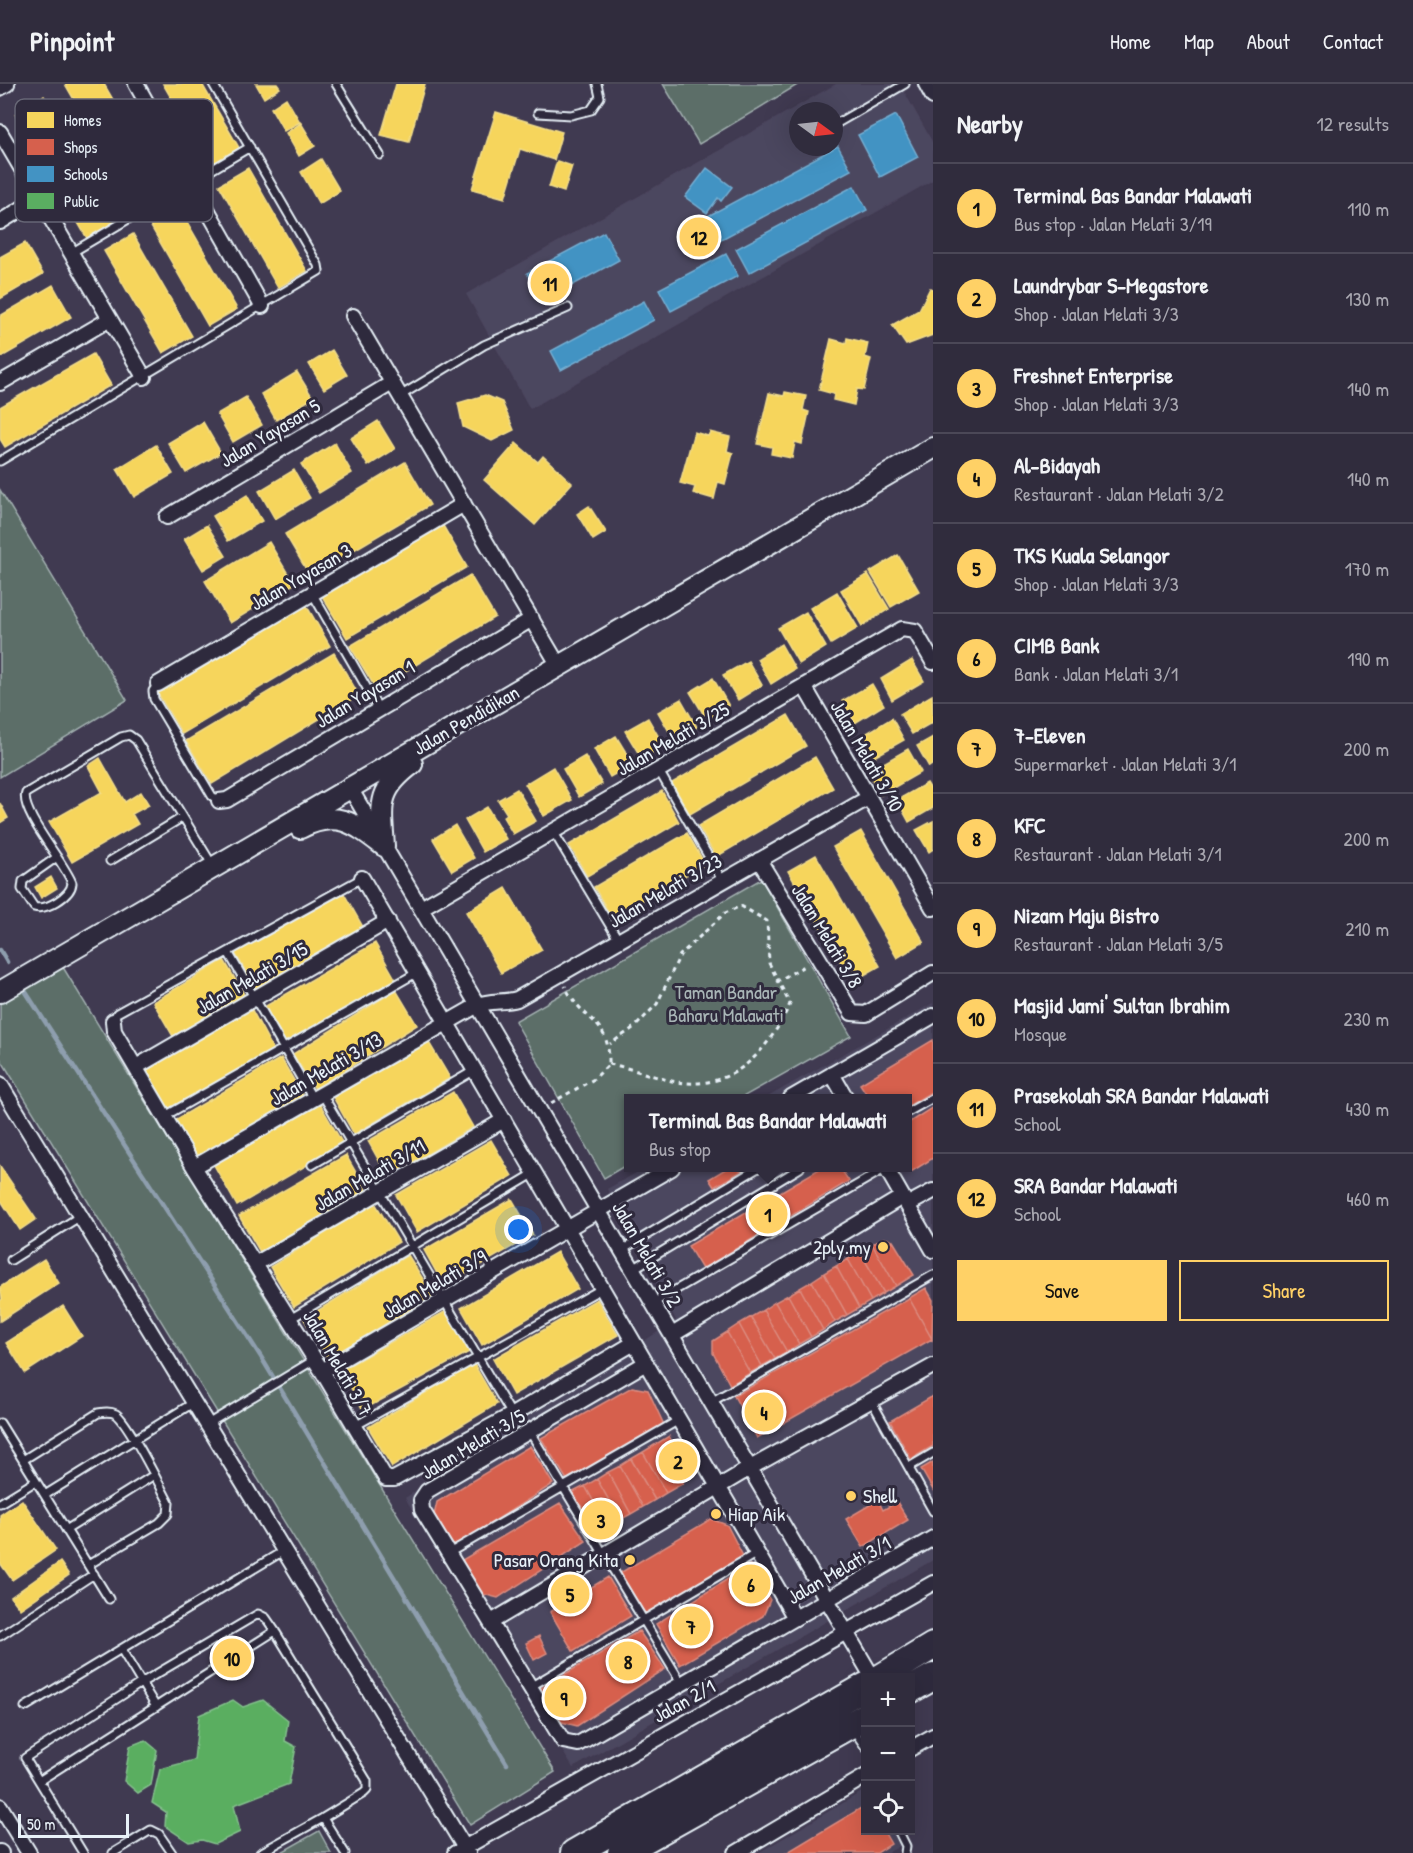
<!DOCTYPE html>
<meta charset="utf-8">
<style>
body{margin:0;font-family:"Patrick Hand",sans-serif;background:#383444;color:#f1f3f6}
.controls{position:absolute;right:18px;bottom:18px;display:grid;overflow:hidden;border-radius:0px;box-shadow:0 6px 24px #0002}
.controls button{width:54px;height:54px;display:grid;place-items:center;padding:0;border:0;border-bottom:2px solid #4b4857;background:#302c3d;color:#f1f3f6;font:30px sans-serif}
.compass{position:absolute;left:789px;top:18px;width:54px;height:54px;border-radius:50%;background:#302c3d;box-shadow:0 6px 24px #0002;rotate:105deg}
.scale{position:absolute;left:18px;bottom:15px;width:111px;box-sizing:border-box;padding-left:6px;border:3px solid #e8f1f8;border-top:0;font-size:16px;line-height:21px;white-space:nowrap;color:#e8f1f8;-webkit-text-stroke:4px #2f2a3d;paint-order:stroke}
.you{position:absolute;left:519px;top:1146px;width:21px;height:21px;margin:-15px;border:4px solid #fff;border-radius:50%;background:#1a73e8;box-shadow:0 0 0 9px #1a73e833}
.badge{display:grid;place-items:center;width:39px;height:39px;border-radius:50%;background:#ffd166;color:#111;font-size:20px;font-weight:700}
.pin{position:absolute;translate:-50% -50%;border:3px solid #fff;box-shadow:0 2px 6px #0006}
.popup{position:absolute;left:624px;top:1010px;width:288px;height:78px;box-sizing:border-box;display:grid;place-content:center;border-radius:0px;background:#302c3d;filter:drop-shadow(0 2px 4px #0005);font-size:20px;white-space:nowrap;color:#a8a7b0}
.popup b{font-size:22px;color:#f1f3f6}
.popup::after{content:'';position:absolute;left:50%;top:100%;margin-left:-12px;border:12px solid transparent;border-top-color:#302c3d}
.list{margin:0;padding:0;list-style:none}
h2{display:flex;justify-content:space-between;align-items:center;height:78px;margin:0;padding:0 24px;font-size:26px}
h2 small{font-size:20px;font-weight:400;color:#a8a7b0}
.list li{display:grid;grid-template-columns:39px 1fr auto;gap:18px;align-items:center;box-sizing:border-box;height:90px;padding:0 24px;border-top:2px solid #4b4857}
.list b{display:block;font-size:22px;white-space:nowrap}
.list p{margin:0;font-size:20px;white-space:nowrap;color:#a8a7b0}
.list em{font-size:20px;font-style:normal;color:#a8a7b0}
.actions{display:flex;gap:12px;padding:18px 24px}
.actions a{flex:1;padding:14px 0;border:2px solid #ffd166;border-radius:0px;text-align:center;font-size:21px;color:#ffd166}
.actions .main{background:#ffd166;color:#111}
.icon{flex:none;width:33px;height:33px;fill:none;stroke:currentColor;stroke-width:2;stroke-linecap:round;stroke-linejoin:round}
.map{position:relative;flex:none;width:933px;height:1769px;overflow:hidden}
header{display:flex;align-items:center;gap:36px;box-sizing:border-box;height:84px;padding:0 30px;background:#302c3d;border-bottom:2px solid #4b4857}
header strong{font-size:28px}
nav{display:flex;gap:33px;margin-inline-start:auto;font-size:21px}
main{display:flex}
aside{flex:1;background:#302c3d}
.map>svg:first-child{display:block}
.built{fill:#4c465f;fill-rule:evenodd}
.green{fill:#5b6e68;stroke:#a2b0b0;stroke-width:1.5}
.homes{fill:#f6d55c;stroke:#f2dd8b;stroke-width:1.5}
.shops{fill:#d6604d;stroke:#db8c80;stroke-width:1.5}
.schools{fill:#4393c3;stroke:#74afd3;stroke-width:1.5}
.public{fill:#5aae61;stroke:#85c28e;stroke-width:1.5}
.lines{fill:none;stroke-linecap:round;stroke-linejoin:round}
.stream{stroke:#8e9eae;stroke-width:4.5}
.lane-casing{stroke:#e8f1f8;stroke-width:11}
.street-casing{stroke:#e8f1f8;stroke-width:18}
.secondary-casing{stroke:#e8f1f8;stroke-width:24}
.highway-casing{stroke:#e8f1f8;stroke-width:30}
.path{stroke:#e8f1f8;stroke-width:3;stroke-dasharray:4.5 4.5;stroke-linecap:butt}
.lane{stroke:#2f2a3d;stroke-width:7}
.street{stroke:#2f2a3d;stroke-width:14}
.secondary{stroke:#2f2a3d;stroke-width:20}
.highway{stroke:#2f2a3d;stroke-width:26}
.poi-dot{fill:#ffd166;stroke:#2f2a3d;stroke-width:2}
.labels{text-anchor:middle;stroke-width:6;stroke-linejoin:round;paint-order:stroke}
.street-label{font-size:20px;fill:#e8f1f8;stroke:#2f2a3d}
.park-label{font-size:20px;fill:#a9b6b7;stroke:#2f2a3d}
.poi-label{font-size:20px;fill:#e8f1f8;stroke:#2f2a3d;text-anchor:end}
.key{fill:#2f2a3d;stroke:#666675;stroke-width:1.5}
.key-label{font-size:16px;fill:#e8f1f8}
</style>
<header>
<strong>Pinpoint</strong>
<nav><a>Home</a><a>Map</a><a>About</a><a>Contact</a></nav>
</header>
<main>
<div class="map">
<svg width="933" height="1769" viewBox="0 0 933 1769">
<rect width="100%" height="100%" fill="#403a51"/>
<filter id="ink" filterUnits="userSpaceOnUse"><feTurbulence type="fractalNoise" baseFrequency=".0167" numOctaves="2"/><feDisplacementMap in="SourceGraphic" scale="12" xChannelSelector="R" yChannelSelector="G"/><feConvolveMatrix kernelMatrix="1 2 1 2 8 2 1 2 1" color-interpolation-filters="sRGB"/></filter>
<g filter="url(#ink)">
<!-- built -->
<path class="built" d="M836,0H900L933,59V96L530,325L466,210ZM798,27H834V63H798Z
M933,919V1476L573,1684L405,1414L676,1236L607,1105L645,1084H908V1014H766Z
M865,1706L866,1746L892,1747L900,1762L887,1769H758Z"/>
<!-- green -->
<path class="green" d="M663,0H799L699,60Z
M0,406L127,616L0,693Z
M761,795L851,952L741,1014H628V1080L604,1094L515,937Z
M61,880L555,1688L470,1741L0,974V918Z
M319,1747L331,1769H280Z"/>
<!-- homes -->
<path class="homes" d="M65,0H104L167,109L138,126Z
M163,0H202L241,67L212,84Z
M256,0H277L280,4L264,14Z
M396,0H425L409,58L381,51Z
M44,12L117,138L88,156L15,30Z
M286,14L300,38L284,47L271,24Z
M496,28L562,48L554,76L520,65L505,114L472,105Z
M301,39L315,62L299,72L286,49Z
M321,75L340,107L319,120L301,88Z
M557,77L572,82L564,108L549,103Z
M248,84L307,187L278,204L219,101Z
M178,122L237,225L208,242L149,139Z
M133,150L192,252L163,269L104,167Z
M25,159L43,190L0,215V173Z
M53,201L71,233L0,274V232Z
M930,204L933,205V251L906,261L892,241L919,226Z
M847,254L868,259L865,273L871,275L864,306L857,305L854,321L833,316L834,310L819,306L831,255L846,259Z
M332,266L347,291L324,305L309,280Z
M93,270L111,301L5,363L0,355V323Z
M297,288L313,314L276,336L261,310Z
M785,308L806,312L803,326L809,328L802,360L795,358L792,374L771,370L772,363L757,360L769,309L784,312Z
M485,311L502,318L514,346L492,357L463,343L458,319Z
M246,313L262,341L233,358L217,330Z
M378,337L395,365L368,382L351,354Z
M203,338L221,369L186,389L168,359Z
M694,348L708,352L710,348L730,353L727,367L733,369L725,400L718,398L714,415L693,409L695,403L680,399Z
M335,359L352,389L319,409L301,380Z
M516,359L538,378L543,372L572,399L535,441L484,396Z
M156,361L173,390L134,413L117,385Z
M405,378L430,421L310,492L285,450Z
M294,386L310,414L275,435L259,407Z
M247,411L262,437L228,457L213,432Z
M589,422L606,448L593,456L577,430Z
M442,440L467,483L347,554L322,512Z
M207,441L226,472L203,486L184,455Z
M269,458L294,500L230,539L205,497Z
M898,471L919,507L891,523L870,488Z
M868,490L889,525L862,542L841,506Z
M470,491L495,533L376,605L350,562Z
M837,508L858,544L831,560L810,524Z
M305,519L330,562L182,650L157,608Z
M806,528L826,563L799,580L778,544Z
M781,560L795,585L771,600L757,575Z
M334,569L359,611L212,700L186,657Z
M912,576L924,597L892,616L881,595Z
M748,577L762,601L738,616L723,591Z
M713,594L729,622L707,636L690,608Z
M872,600L884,621L855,639L842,617Z
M932,611L933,638L912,650L900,630Z
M681,615L697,643L674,656L658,628Z
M788,631L806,662L690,730L672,699Z
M648,634L664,662L642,675L625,647Z
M892,634L904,656L874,673L862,652Z
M616,652L633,680L610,693L594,665Z
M933,653V680L929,683L917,662Z
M908,665L921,688L881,711L868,688Z
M585,672L602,700L579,713L563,685Z
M815,673L833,704L716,773L698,742Z
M100,674L125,718L141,708L149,721L132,730L138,740L72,778L49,738L102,708L88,682Z
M553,683L572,716L544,732L525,700Z
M927,699L933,709V724L909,738L897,716Z
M517,705L536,737L513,750L503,733L507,730L498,716Z
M662,707L679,738L587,792L569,761Z
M0,719L8,734L0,739Z
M487,723L506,755L483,768L465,736Z
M933,737V765L929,768L916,746Z
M455,741L474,774L452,787L433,755Z
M861,747L924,858L897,874L833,763Z
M687,749L705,780L612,834L594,803Z
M816,771L880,882L852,898L788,787Z
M51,793L57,804L41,814L35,803Z
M506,804L542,866L501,889L466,828Z
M342,806L363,843L257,906L235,869Z
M375,859L396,896L286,960L264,923Z
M224,876L245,912L174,954L153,918Z
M396,906L417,941L315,1005L293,970Z
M252,926L274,967L166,1026L144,985Z
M428,957L450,994L354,1050L333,1013Z
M281,974L303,1012L197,1074L175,1036Z
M453,1008L473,1043L388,1093L368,1057Z
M320,1020L343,1060L237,1122L214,1081Z
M491,1056L512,1092L417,1148L396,1111Z
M346,1071L366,1106L260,1168L239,1132Z
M0,1082L36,1135L20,1146L0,1115Z
M512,1115L533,1151L444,1202L424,1166Z
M375,1119L399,1158L294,1223L270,1183Z
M557,1168L578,1205L482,1261L461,1224Z
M408,1171L433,1211L328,1275L304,1235Z
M44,1175L59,1199L0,1237V1217L2,1215L0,1203Z
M597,1215L618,1251L513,1311L493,1275Z
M63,1222L82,1252L25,1289L6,1259Z
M448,1226L471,1267L363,1326L341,1286Z
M474,1280L497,1320L392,1383L368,1343Z
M22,1416L56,1466L12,1496L0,1479V1431Z
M60,1478L69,1491L20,1525L11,1513Z"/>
<!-- shops -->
<path class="shops" d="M933,956V1007L908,1022V1014H869L860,1000Z
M933,1023V1074L911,1088L908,1082V1039Z
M727,1084H747L714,1103L709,1095Z
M821,1084H840L849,1097L702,1185L688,1162Z
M884,1154L893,1157L914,1191L896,1202L872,1160Z
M872,1160L896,1202L884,1209L860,1168Z
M860,1168L884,1209L871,1217L848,1175Z
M848,1175L871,1217L859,1224L836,1182Z
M836,1182L859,1224L847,1231L824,1189Z
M824,1189L847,1231L835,1238L812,1197Z
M812,1197L835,1238L823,1246L800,1204Z
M800,1204L823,1246L811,1253L788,1211Z
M926,1204L933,1216L932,1255L909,1214Z
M788,1211L811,1253L799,1260L775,1218Z
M909,1214L932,1255L757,1354L734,1312Z
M775,1218L799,1260L787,1268L763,1226Z
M763,1226L787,1268L775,1275L751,1233Z
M751,1233L775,1275L762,1282L739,1240Z
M739,1240L762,1282L750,1289L727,1248Z
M727,1248L750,1289L730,1301L713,1269V1257Z
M632,1303L648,1306L664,1341L567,1396L541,1354Z
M933,1312V1362L911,1375L890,1337Z
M669,1352L688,1388L682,1400L666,1409L643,1368Z
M530,1362L553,1400L453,1463L433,1436L437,1418Z
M643,1368L666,1409L655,1416L631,1375Z
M631,1375L655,1416L643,1423L620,1382Z
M933,1378V1406L921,1385Z
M620,1382L643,1423L631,1430L608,1388Z
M608,1388L631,1430L620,1436L597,1395Z
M597,1395L620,1436L608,1443L585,1402Z
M585,1402L608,1443L597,1450L573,1408Z
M878,1416L883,1426L897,1418L908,1436L863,1463L846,1435Z
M560,1419L586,1457L498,1514L479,1509L462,1476Z
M711,1435L727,1441L745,1476L646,1531L620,1489Z
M750,1481L770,1516L763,1532L680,1581L656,1540Z
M608,1493L631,1532L573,1567L550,1528Z
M639,1547L665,1585L577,1642L558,1637L541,1604Z
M539,1552L547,1569L534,1576L526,1559Z
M866,1721V1746H883L891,1760L877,1769H786Z"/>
<!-- schools -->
<path class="schools" d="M896,31L918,73L880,93L858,51Z
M838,62L851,86L718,157L706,133Z
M707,84L732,103L721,117L718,114L707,129L685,113Z
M854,102L867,126L749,189L736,165Z
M604,148L619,176L542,218L527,189Z
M726,170L738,192L671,227L659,205Z
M644,217L654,236L561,286L551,267Z"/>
<!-- public -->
<path class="public" d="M233,1616L243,1623L263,1616L288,1636L285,1657L296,1663L289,1700L234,1721L240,1748L215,1760L202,1756L189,1758L165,1742L166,1728L152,1719L160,1685L194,1676L199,1631Z
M145,1656L157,1666L151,1701L138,1709L124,1697L130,1662Z"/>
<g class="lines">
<!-- stream -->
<path class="stream" d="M0,866L7,878
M22,902L261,1273L507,1680"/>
<defs>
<path id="lane" d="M336,0L380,71
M538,29L571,31L591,26L600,13L597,0
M834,41L905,0
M71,169L250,63
M400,312L484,261L568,224
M0,377L319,187L318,181L213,0
M312,509L379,625
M158,600L153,607L154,615L212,712L219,717
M659,687L722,796
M553,747L618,855
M57,773L23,797L22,805L34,823C46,827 71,812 72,799C65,779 19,727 26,709L121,653L129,651L136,656L213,782
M110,777L183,733
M228,868L313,1015
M113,937L117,929L362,794
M322,1010L512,1331
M908,1028L933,1014
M165,1032L418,888
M312,1081L475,986
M622,1166L758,1084
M11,1176L82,1131
M633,1185L800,1084
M653,1219L886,1084
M290,1235L535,1089
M711,1318L933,1191
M872,1318L933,1427
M0,1339L109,1515
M206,1341L314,1276
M353,1343L603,1204
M530,1348L682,1600
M23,1376L98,1329C104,1328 110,1327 116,1330C129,1339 160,1402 169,1419L168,1430L159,1439L88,1481
M909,1383L933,1369
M45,1411L193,1319
M0,1419L36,1397
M66,1446L154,1391
M449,1469L679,1336
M0,1552L94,1490
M121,1565L156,1623
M530,1603L757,1469
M25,1623L285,1466
M853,1645L866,1664
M39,1697L275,1547
M898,1746L906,1762L905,1769
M83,1769L25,1674L141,1599L258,1530L266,1534L275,1547L367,1697V1706L364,1709L323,1734
M113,1769L151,1746L159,1750L172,1769
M260,1769L323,1734L345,1769"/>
<path id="street" d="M136,0L262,222
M926,0L933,13
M0,4L7,0
M0,48L144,293
M0,138L39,114
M353,232L559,582
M0,299L110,235
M167,433L392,299
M158,600L464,420
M804,602L933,824
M350,704L873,1594
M219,717L227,716L532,535
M759,776L852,929L866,930L933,889
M362,794L795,1534
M421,824L902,545L915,547L933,578
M113,937L114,947L194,1083L322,1287L386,1395H394L512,1331L634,1259
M136,983L388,837
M832,990L846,1014
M0,1000L468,1769
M791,1014L933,932
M194,1083L478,921C491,916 503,919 517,915L868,714
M886,1084L933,1166
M907,1121L933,1107
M255,1180L504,1036
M672,1251L902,1113
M646,1279L427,1407L421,1416L422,1426L563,1657L578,1660L933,1454
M322,1287L672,1084
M491,1538L750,1384L933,1282
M910,1665L933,1652
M0,1722L29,1769
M0,1768L1,1769
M455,1769L933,1499
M736,1769L866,1692"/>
<path id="secondary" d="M300,744C337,725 354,739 384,762
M384,762C381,721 377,706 412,680
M0,908L933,364"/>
<path id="highway" d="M880,1594L933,1562
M910,1606L933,1593
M574,1769L866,1602
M621,1769L866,1632"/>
</defs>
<!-- lane casing -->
<use href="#lane" class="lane-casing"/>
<!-- street casing -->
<use href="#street" class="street-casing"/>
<!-- secondary casing -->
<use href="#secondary" class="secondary-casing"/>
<!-- highway casing -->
<use href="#highway" class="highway-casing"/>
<!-- path -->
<path class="path" d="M776,898L806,881
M609,980C631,984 651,992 672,997C732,1009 767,969 790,920L769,879L767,837L741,822L725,829L680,871L657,920L636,942L610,960
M551,1019L594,995L609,980C610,933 582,939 565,902"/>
<!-- lane -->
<use href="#lane" class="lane"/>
<!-- street -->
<use href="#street" class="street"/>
<!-- secondary -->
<use href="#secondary" class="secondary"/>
<!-- highway -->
<use href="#highway" class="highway"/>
</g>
</g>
<!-- markers -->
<g class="poi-dot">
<circle cx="883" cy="1163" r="6"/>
<circle cx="851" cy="1412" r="6"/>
<circle cx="716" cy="1430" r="6"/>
<circle cx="630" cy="1476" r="6"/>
</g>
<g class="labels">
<!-- street labels -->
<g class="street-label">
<text transform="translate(270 349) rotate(-31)" y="7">Jalan Yayasan 5</text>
<text transform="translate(301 493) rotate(-30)" y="7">Jalan Yayasan 3</text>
<text transform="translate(365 610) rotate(-31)" y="7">Jalan Yayasan 1</text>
<text transform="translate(466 636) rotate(-30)" y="7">Jalan Pendidikan</text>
<text transform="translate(673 655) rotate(-30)" y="7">Jalan Melati 3/25</text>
<text transform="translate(867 672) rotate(60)" y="7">Jalan Melati 3/10</text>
<text transform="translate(665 807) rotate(-30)" y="7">Jalan Melati 3/23</text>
<text transform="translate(827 852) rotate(59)" y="7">Jalan Melati 3/8</text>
<text transform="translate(252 894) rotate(-30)" y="7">Jalan Melati 3/15</text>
<text transform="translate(326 985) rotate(-30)" y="7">Jalan Melati 3/13</text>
<text transform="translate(370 1091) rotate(-30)" y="7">Jalan Melati 3/11</text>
<text transform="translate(647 1170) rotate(60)" y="7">Jalan Melati 3/2</text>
<text transform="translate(435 1200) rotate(-30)" y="7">Jalan Melati 3/9</text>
<text transform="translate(338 1279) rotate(60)" y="7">Jalan Melati 3/7</text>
<text transform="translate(473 1360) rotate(-31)" y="7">Jalan Melati 3/5</text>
<text transform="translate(839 1486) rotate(-30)" y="7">Jalan Melati 3/1</text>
<text transform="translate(684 1617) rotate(-29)" y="7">Jalan 2/1</text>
</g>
<!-- park labels -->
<g class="park-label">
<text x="726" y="915">Taman Bandar<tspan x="726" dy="23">Baharu Malawati</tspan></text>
</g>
<!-- poi labels -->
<g class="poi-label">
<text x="871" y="1170">2ply.my</text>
<text x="863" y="1419" text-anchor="start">Shell</text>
<text x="728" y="1437" text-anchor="start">Hiap Aik</text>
<text x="618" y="1483">Pasar Orang Kita</text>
</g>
</g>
<!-- legend -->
<rect x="15" y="15" width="198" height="123" rx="9" class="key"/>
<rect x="27" y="28" width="27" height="16" fill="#f6d55c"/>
<rect x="27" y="55" width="27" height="16" fill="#d6604d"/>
<rect x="27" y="82" width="27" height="16" fill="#4393c3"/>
<rect x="27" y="109" width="27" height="16" fill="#5aae61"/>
<g class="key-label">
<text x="64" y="42">Homes</text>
<text x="64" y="69">Shops</text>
<text x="64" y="96">Schools</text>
<text x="64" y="123">Public</text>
</g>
</svg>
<div class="controls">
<button>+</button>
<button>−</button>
<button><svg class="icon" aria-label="locate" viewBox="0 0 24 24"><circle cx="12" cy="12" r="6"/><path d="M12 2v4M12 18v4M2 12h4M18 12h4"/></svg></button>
</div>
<svg class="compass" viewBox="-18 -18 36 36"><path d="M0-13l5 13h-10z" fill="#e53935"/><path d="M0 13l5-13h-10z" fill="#a8a7b0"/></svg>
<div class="scale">50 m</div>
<div class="you"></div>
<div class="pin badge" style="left:768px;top:1130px">1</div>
<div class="popup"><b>Terminal Bas Bandar Malawati</b>Bus stop</div>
<div class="pin badge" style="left:678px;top:1377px">2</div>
<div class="pin badge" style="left:601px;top:1436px">3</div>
<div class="pin badge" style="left:764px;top:1328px">4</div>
<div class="pin badge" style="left:570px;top:1510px">5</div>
<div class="pin badge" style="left:751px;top:1500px">6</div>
<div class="pin badge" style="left:691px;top:1542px">7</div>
<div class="pin badge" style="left:628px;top:1577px">8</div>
<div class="pin badge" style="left:564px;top:1614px">9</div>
<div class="pin badge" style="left:232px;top:1574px">10</div>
<div class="pin badge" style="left:550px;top:199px">11</div>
<div class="pin badge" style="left:699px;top:153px">12</div>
</div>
<aside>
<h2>Nearby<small>12 results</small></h2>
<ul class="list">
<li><span class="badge">1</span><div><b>Terminal Bas Bandar Malawati</b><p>Bus stop · Jalan Melati 3/19</p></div><em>110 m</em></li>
<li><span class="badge">2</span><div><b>Laundrybar S-Megastore</b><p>Shop · Jalan Melati 3/3</p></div><em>130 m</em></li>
<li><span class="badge">3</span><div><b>Freshnet Enterprise</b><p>Shop · Jalan Melati 3/3</p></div><em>140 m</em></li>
<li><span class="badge">4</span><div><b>Al-Bidayah</b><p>Restaurant · Jalan Melati 3/2</p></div><em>140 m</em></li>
<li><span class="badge">5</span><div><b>TKS Kuala Selangor</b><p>Shop · Jalan Melati 3/3</p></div><em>170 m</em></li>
<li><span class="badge">6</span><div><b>CIMB Bank</b><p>Bank · Jalan Melati 3/1</p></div><em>190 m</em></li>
<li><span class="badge">7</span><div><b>7-Eleven</b><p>Supermarket · Jalan Melati 3/1</p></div><em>200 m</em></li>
<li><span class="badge">8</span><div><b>KFC</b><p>Restaurant · Jalan Melati 3/1</p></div><em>200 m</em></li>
<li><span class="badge">9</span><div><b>Nizam Maju Bistro</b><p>Restaurant · Jalan Melati 3/5</p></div><em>210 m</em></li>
<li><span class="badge">10</span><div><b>Masjid Jami' Sultan Ibrahim</b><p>Mosque</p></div><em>230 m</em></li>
<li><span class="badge">11</span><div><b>Prasekolah SRA Bandar Malawati</b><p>School</p></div><em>430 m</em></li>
<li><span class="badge">12</span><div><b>SRA Bandar Malawati</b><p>School</p></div><em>460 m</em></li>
</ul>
<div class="actions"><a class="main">Save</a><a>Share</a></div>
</aside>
</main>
